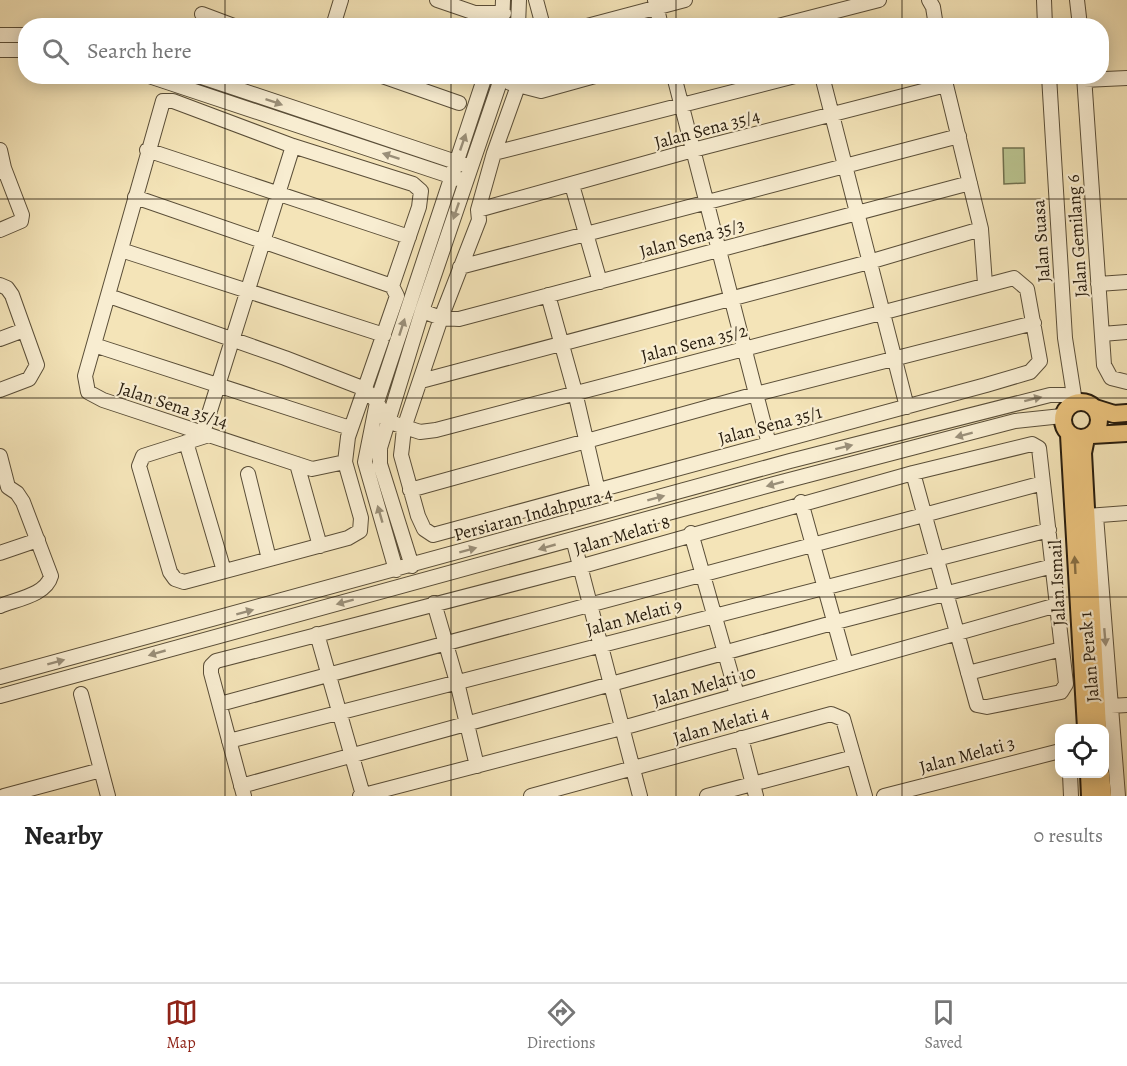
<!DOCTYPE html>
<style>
body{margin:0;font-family:Alegreya,serif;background:#f2f2f2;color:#222}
.controls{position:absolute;right:18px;bottom:18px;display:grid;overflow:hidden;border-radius:12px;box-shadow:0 3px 15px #0003}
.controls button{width:54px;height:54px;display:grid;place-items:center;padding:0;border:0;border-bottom:2px solid #e0e0e0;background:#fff;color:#222;font:30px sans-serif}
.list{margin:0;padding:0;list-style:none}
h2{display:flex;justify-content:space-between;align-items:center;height:78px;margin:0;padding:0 24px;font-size:26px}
h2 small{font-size:20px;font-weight:400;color:#767676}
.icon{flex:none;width:33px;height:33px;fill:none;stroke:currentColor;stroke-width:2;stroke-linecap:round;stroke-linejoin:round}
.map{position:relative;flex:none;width:1127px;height:796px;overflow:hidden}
.search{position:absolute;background:#fff;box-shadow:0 3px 15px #0003;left:18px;right:18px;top:18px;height:66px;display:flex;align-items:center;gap:15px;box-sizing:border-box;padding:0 21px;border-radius:24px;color:#767676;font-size:22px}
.sheet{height:186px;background:#fff}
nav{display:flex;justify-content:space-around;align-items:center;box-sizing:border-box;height:84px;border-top:2px solid #e0e0e0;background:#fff;font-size:16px;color:#767676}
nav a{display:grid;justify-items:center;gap:3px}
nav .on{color:#8f2418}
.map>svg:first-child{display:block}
.green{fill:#bac490;stroke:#70704e;stroke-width:1.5}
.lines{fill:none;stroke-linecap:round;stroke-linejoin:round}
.minor-casing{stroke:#5a4e38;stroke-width:16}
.major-casing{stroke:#271c0d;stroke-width:20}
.minor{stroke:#f8edd1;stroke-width:14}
.major{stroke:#eac27c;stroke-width:16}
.oneway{fill:#9a8f79}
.oneway2{fill:#886f44}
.grid{fill:none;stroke:#271c0d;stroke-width:1.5;stroke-opacity:0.55}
.labels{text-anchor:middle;stroke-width:4.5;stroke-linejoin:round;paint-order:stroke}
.street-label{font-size:18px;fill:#271c0d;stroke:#f8edd1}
</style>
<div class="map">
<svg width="1127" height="796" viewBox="0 0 1127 796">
<rect width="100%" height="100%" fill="#f4e4b8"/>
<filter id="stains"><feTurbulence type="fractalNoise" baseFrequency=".00333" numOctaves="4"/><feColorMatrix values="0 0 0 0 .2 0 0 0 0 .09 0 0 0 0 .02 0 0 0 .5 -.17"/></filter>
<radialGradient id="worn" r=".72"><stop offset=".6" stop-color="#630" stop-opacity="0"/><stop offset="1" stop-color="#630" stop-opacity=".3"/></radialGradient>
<!-- green -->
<path class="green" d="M1003,148H1024L1025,183L1004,184Z"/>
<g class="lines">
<defs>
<path id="minor" d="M437,0L475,13H504
M536,0L543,26
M655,0L661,26
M929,0L933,7L936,26
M1044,0L1045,26
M1077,0L1080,26
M202,14L234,26
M333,26L341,0
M502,26L503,0
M518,26L519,0
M587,26L685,0
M778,26L879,0
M0,35H26
M0,50H26
M149,76L459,179
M199,76L465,165
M382,76L459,103
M674,76L769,444
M822,76L907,407
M1049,76L1065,338L1075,402
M1084,76L1104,365L1111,378L1127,382
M944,77L981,229L985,284
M1084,80L1127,78
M510,83L541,91L595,76
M0,150L4,168L0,172
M147,150L409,237
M494,153L795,76
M572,185L600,282
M135,197L392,286
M478,210L693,150L946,85
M0,230L21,221L22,215L4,168
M121,250L384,335
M460,267L959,136
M1098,284L1127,282
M0,285L7,288L12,295L37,365L29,379L0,390
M548,295L575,392L598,491
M109,296L285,358L365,389L377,402L387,421L420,432L436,430L1014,278L1027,289L1040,361L1030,372L986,385L433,535L424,529L418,516L401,455L402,447L404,428L441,318L479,220L478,210L494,153L518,86
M422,311L441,318L459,319L970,183
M1102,334L1127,332
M0,339L24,330
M94,345L350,428
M421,381L869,262L981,229
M203,433L293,146
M209,435L143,456L139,466L170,572L175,579L184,582L348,538L360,531L361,518L345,462L348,437L397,296L392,286L419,207L421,191L413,184L293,146L173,101H163L85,376L88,392L103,400L312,469L345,462
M186,442L224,571
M0,456L8,487L17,493L23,502L51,576C46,595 17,599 0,606
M297,464L320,546
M248,474L269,559
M410,490L756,394L1034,323
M801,502L846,664
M1087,516L1127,513
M1096,516L1118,796
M691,533L737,695
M573,539L640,796
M0,553L38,540
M412,566L380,464V448L422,311L502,76
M396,570L365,462L377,402L485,76
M434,603L457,682L477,766
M317,634L363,795
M968,673L1062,649
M0,677L790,461L1050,395H1064L1075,402
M81,694L108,796
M0,696L774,484L1015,421L1062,416
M220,704L1043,483
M1111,706L1127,705
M741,738L756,796
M229,741L1049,530
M1070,774L1071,796
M241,786L836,622L1053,566
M4,796L101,770
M244,796L211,673V666L216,661L579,567L913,473L1032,444L1039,448L1066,684L1061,692L987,707L977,705L913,473
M360,796L633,725L1057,605
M531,796L831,714L843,719L865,796
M707,796L854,757
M884,796L1060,751"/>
<path id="major" d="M1063 420a18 18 0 1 1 36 0a18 18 0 1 1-36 0Z
M1095,408L1114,414L1127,413
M1069,435L1086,728
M1092,435L1127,433
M1086,438L1083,453L1098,728
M1089,774L1090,796
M1101,774L1103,796"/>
</defs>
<!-- minor casing -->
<use href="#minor" class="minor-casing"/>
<!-- major casing -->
<use href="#major" class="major-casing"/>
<!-- minor -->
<use href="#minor" class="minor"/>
<!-- major -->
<use href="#major" class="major"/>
</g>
<!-- one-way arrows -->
<defs><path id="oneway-solid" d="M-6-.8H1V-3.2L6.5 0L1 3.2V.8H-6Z" transform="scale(1.5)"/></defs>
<g class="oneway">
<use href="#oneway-solid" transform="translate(274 102) rotate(19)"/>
<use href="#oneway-solid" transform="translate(463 142) rotate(-71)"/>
<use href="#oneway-solid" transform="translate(391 156) rotate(-162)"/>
<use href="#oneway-solid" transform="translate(456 211) rotate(109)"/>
<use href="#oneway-solid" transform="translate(402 327) rotate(-72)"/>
<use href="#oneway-solid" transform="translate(1033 399) rotate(-14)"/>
<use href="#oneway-solid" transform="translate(964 435) rotate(165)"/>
<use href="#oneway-solid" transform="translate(844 447) rotate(-14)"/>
<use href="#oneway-solid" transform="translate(775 484) rotate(165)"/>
<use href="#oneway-solid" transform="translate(656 498) rotate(-15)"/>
<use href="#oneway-solid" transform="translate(380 514) rotate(-106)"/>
<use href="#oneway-solid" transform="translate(547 547) rotate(164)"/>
<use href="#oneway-solid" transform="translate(468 550) rotate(-15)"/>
<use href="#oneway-solid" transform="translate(345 602) rotate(165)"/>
<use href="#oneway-solid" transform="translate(245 612) rotate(-15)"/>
<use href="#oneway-solid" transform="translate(1105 637) rotate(85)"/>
<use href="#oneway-solid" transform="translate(157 653) rotate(164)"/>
<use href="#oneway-solid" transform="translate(56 662) rotate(-15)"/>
</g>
<use class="oneway2" href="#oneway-solid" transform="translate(1075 565) rotate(-93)"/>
<!-- grid -->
<path class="grid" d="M225,0V26M451,0V26M676,0V26M902,0V26M225,76V796M451,76V796M676,76V796M902,76V796M0,199H1127M0,398H1127M0,597H1127"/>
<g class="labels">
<!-- street labels -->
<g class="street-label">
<text transform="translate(707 129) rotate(-15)" y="6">Jalan Sena 35/4</text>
<text transform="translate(1077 236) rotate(-94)" y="6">Jalan Gemilang 6</text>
<text transform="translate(692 238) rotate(-15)" y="6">Jalan Sena 35/3</text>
<text transform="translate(1041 241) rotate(-94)" y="6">Jalan Suasa</text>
<text transform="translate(694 343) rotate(-14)" y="6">Jalan Sena 35/2</text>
<text transform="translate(173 405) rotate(18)" y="6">Jalan Sena 35/14</text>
<text transform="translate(770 425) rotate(-15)" y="6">Jalan Sena 35/1</text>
<text transform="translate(533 514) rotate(-15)" y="6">Persiaran Indahpura 4</text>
<text transform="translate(622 535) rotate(-16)" y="6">Jalan Melati 8</text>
<text transform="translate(1057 583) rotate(-93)" y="6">Jalan Ismail</text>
<text transform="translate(634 617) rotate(-15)" y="6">Jalan Melati 9</text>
<text transform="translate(1089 657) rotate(-95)" y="6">Jalan Perak 1</text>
<text transform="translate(704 686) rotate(-16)" y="6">Jalan Melati 10</text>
<text transform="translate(721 725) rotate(-16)" y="6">Jalan Melati 4</text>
<text transform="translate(967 755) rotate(-15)" y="6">Jalan Melati 3</text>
</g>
</g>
<rect width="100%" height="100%" filter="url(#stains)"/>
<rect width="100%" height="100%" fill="url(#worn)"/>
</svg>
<div class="controls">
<button><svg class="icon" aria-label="locate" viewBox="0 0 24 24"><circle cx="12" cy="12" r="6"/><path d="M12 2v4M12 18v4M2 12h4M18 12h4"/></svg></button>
</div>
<div class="search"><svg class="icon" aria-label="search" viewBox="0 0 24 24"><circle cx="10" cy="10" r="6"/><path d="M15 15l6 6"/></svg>Search here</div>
</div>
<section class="sheet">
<h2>Nearby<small>0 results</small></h2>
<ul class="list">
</ul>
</section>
<nav>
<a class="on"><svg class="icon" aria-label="map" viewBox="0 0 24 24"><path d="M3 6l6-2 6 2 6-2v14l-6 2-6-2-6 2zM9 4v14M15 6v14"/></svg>Map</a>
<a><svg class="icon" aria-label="directions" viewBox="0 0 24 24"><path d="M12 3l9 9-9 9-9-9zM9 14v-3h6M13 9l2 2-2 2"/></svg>Directions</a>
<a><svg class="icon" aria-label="saved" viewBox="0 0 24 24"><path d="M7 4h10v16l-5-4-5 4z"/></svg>Saved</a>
</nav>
